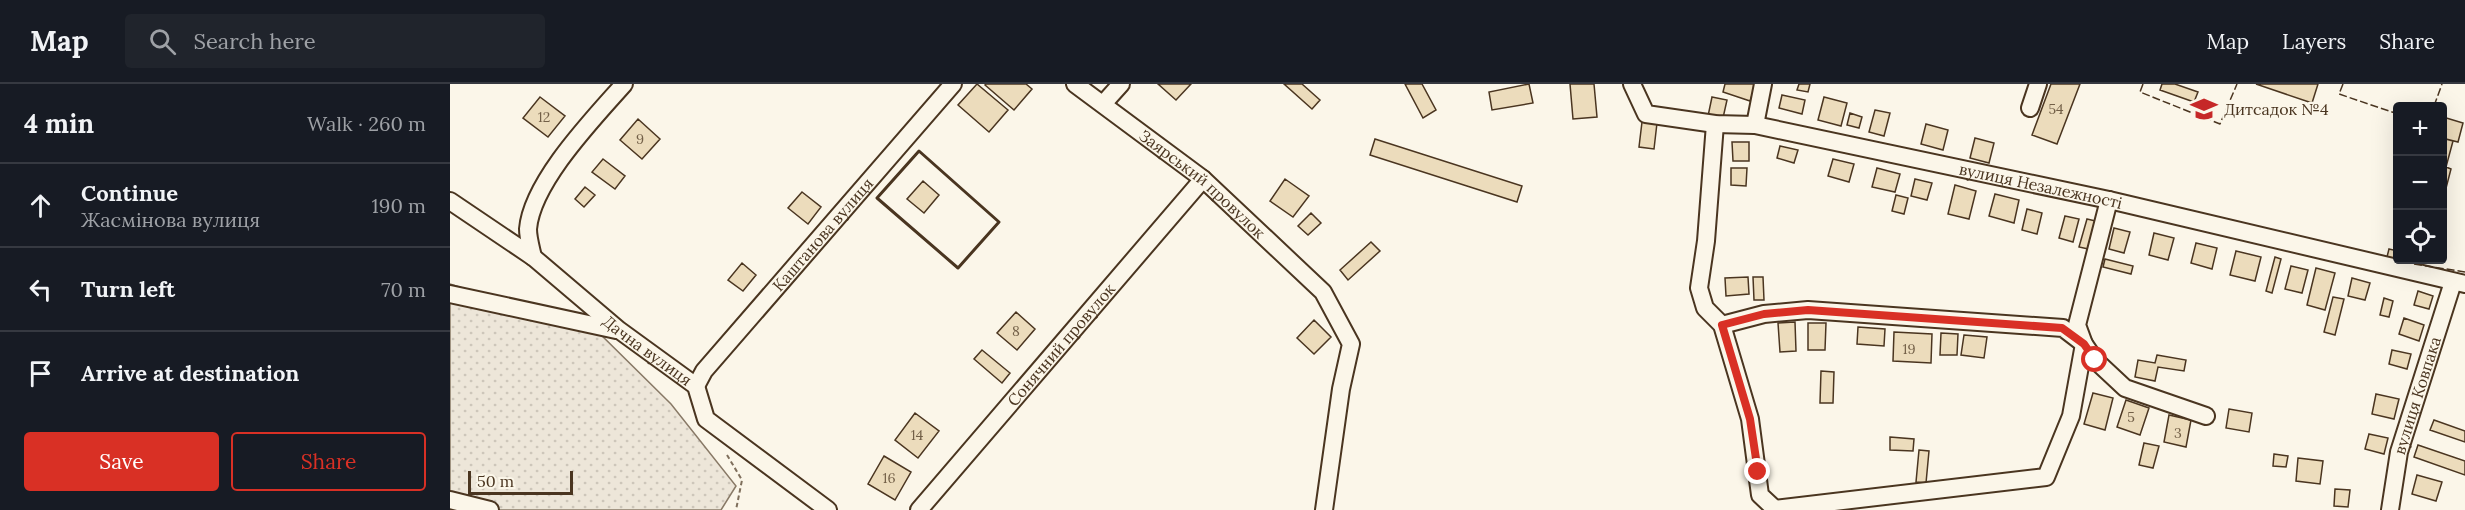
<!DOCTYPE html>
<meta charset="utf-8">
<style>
body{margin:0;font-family:Lora,serif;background:#20242c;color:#f1f3f6}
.controls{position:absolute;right:18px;top:18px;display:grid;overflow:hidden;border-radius:6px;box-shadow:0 6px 24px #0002}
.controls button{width:54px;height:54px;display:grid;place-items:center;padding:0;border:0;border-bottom:2px solid #363941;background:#171b24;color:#f1f3f6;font:30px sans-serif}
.scale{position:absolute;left:18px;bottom:15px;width:105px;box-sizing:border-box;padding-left:6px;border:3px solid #4a3520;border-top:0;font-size:16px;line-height:21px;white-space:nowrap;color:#4a3520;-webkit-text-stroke:4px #fbf6e9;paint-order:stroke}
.stop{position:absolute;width:18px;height:18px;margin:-14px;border:4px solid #d93025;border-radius:50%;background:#fff}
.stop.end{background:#d93025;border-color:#fff;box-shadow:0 2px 6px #0008}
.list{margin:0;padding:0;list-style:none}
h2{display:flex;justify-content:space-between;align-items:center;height:78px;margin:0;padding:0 24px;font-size:26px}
h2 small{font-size:20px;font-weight:400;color:#9ea1a6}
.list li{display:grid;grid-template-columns:39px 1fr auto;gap:18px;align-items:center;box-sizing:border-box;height:84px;padding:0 24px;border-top:2px solid #363941}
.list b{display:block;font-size:22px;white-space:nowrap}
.list p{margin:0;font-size:20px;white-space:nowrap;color:#9ea1a6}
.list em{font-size:20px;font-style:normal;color:#9ea1a6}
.actions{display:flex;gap:12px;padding:18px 24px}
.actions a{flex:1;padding:14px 0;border:2px solid #d93025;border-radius:6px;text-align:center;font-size:21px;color:#d93025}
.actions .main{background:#d93025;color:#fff}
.icon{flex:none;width:33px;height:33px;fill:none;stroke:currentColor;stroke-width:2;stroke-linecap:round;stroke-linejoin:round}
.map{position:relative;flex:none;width:2015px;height:426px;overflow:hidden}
header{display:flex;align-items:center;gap:36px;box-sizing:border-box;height:84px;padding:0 30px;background:#171b24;border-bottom:2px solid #363941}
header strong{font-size:28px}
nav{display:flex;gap:33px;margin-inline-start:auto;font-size:21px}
.search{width:420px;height:54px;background:#20242c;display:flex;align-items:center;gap:15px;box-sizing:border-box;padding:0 21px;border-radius:6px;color:#9ea1a6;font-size:22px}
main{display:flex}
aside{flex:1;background:#171b24}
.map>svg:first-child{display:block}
.garden{fill:url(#garden-dots);stroke:#887966;stroke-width:1.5}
.building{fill:#ecdcbc;stroke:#4a3520;stroke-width:1.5}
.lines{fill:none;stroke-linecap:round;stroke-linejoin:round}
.minor-casing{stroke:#4a3520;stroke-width:20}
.path{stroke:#7f6f5c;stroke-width:2;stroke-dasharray:4.5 3;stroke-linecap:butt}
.minor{stroke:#fbf6e9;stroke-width:16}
.fence{stroke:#4a3520;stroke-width:1.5;stroke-dasharray:8 3;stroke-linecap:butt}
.wall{stroke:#4a3520;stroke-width:3}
.route{stroke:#d93025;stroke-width:8}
.labels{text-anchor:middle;stroke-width:4.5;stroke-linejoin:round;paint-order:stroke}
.number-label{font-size:14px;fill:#725f47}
.poi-label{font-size:16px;fill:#4a3520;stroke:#fbf6e9;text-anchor:start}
.street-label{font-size:16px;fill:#4a3520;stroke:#fbf6e9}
</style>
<header>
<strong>Map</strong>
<div class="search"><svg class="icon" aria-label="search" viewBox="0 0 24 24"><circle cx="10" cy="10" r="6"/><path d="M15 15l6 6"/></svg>Search here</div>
<nav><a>Map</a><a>Layers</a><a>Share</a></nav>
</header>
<main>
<aside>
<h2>4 min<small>Walk · 260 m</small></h2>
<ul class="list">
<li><svg class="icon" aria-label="ahead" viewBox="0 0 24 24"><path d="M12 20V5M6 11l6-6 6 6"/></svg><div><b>Continue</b><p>Жасмінова вулиця</p></div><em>190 m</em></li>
<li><svg class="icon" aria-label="left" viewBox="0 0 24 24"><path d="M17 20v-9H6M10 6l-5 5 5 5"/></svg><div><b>Turn left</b></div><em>70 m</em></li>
<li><svg class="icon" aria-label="arrive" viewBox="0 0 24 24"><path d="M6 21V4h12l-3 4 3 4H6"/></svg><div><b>Arrive at destination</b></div></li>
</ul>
<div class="actions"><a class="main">Save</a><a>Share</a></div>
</aside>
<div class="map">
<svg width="2015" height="426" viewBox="0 0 2015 426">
<defs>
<pattern id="garden-dots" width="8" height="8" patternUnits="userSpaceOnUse" patternTransform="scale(1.5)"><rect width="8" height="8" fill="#ede6d9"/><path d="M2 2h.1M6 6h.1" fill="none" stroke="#cdc6ba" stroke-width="1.8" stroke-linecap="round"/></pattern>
</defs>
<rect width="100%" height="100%" fill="#fbf6e9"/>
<!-- garden -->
<path class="garden" d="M0,200L147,247L221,320L286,402L271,426H0Z"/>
<!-- building -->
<path class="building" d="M527,0L558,26L539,48L508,21Z
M536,0H576L582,5L564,26L535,1Z
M708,0H741L726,16Z
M834,0H852L870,16L862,25Z
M955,0H972L986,26L973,34Z
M1079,0L1083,19L1042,26L1039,8Z
M1120,0H1144L1147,33L1123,35Z
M1275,0H1306L1300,17L1273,8Z
M1349,0H1360L1358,8L1347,6Z
M1601,0H1630L1607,60L1582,51Z
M1712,0H1725L1748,8L1744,18L1710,6Z
M1806,0H1868L1862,19Z
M1332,11L1355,16L1352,30L1329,24Z
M90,13L115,32L98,53L73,34Z
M1262,13L1277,16L1273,34L1258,32Z
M1374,13L1397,19L1391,42L1368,36Z
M1425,26L1440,29L1434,52L1419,48Z
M1400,29L1412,33L1409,44L1397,41Z
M1993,33L2013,39L2008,58L1992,54Z
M188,35L210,55L192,75L170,56Z
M1192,38L1207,39L1204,65L1189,63Z
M1476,40L1498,46L1493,66L1471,60Z
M1525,54L1544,59L1539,79L1520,74Z
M1992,54L2003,57L1996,83L2001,85L1995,108L1992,107Z
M925,55L1072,102L1067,118L920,71Z
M1282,58H1299V77H1283Z
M1330,62L1348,66L1344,79L1327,74Z
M153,75L175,92L165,105L142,88Z
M1383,75L1404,80L1399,98L1378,92Z
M1281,84H1297L1296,102L1281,101Z
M1427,84L1450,90L1445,108L1422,103Z
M835,95L859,112L843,133L820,117Z
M1465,95L1482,99L1477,116L1461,112Z
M473,97L489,111L474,129L457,115Z
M1505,101L1526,107L1519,135L1498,130Z
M135,103L145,111L134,123L125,115Z
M352,108L371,123L358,140L338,124Z
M1545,110L1569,116L1564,139L1539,132Z
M1446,111L1458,114L1454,130L1442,127Z
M1577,125L1592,129L1587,150L1572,146Z
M861,129L871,139L858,151L848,142Z
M1615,132L1629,135L1623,158L1609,154Z
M1637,135L1650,138L1643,166L1629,163Z
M1664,144L1680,148L1674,169L1659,165Z
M1704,149L1724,154L1718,176L1699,171Z
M921,158L930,167L898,196L890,186Z
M1746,159L1767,164L1762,185L1741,179Z
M1939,165L1948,167L1947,176L1937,173Z
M1786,167L1811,173L1805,197L1780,191Z
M1825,173L1831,175L1822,209L1816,207Z
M1655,175L1683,182L1681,190L1653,183Z
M292,179L306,191L293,207L278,196Z
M1841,182L1858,186L1852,209L1835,205Z
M1866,184L1885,189L1875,226L1857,221Z
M1298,193L1299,210L1276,212L1275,194Z
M1303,193H1313L1314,216H1304Z
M1902,194L1920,199L1915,216L1898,212Z
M1968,207L1983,212L1979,225L1964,221Z
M1883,213L1894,215L1885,251L1874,248Z
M1934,214L1943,217L1939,233L1930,231Z
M566,228L585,245L567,266L547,249Z
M1954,234L1974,241L1969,257L1949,250Z
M864,236L881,253L864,270L847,254Z
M1345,238L1346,267L1330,268L1328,239Z
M1358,239H1376L1375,266H1358Z
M1408,243L1435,245L1434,262L1407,260Z
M1444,248L1482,250L1481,279L1443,277Z
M1491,249L1508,250L1507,271H1490Z
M1514,251L1537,253L1534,274L1511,271Z
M532,266L560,289L552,299L524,275Z
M1942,266L1961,270L1957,285L1939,280Z
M1707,271L1736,276L1734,287L1708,283L1705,297L1685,293L1688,276L1705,279Z
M1371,287L1384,288L1383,319H1370Z
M1643,309L1663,314L1655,346L1634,340Z
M1926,310L1949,315L1944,335L1922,330Z
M1676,316L1699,324L1690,351L1667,343Z
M1779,325L1802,329L1799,348L1776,344Z
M465,329L489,347L468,374L445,356Z
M1719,331L1741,336L1736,363L1714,358Z
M1984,336L2015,347V358L1980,346Z
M1919,350L1938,354L1934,370L1915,365Z
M1440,353L1464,355L1463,367L1440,366Z
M1694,359L1709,362L1703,384L1689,381Z
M1968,361L2015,377V391L1964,373Z
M1469,366L1479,367L1476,399L1466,398Z
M1824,370L1838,372L1836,383L1823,382Z
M434,372L461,388L445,416L418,400Z
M1848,374L1873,377L1870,400L1846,397Z
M1967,391L1992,398L1986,417L1962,410Z
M1885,405L1900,406L1898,423L1884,422Z"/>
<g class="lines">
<defs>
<g id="minor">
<path id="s1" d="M625,0L753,95L873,208L901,260L891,305L874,426"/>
<path id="s2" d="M1182,0L1196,30L1265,40L1305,41L1659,116L2015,200"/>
<path d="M653,20L671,0"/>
<path d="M1580,24L1588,0"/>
<path d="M1265,40L1256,157L1249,204L1255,224L1272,241L1300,335L1310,411L1325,425L1596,393L1621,332L1634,260L1627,241L1659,116"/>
<path d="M1305,41L1313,0"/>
<path id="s3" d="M0,117L83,173L169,246L246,302L256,335L378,426"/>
<path d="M83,173C81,164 78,154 78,145C82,98 143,35 174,0"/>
<path d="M0,210L166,246"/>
<path d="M1272,241L1314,230L1358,226L1613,244L1634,260L1645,276L1675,304L1756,332"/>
<path id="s4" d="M246,302L254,287L503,0"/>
<path d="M0,416L40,426"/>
<path id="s5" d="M469,426L753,95"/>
<path id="s6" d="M1940,426L1949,368L2003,198"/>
</g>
</defs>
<!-- minor casing -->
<use href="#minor" class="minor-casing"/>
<!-- path -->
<path class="path" d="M277,371L292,396L286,426"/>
<!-- minor -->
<use href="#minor" class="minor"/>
<!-- fence -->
<path class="fence" d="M1693,0L1690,8L1770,40L1787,0
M1893,0L1889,10L1948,30
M1984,22L1992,0
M1964,180L2015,188"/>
<!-- wall -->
<path class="wall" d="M469,67L549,138L508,184L427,114Z"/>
</g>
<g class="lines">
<!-- route -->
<path class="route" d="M1308,388L1300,335L1272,241L1314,230L1358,226L1612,244L1634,260L1645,276"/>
</g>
<!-- icons -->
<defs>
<symbol id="school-bare" viewBox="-9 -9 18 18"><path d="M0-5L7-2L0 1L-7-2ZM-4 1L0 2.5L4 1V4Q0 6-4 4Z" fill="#c62828" stroke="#fbf6e9" stroke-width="2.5" paint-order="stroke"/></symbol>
</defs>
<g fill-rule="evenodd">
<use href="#school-bare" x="1735" y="6" width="38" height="38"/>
</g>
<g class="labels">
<!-- number labels -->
<g class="number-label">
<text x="1606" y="30">54</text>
<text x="94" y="38">12</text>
<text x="190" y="60">9</text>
<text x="566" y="252">8</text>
<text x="1459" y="270">19</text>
<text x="1681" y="338">5</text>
<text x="1728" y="354">3</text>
<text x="467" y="356">14</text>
<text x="439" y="399">16</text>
</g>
<!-- poi labels -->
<g class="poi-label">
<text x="1774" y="31">Дитсадок №4</text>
</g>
<!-- street labels -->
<g class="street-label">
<text dy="6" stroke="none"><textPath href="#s1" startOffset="162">Заярський провулок</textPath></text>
<text dy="6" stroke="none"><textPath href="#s2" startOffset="435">вулиця Незалежності</textPath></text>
<text dy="6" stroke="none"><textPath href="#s4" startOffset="198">Каштанова вулиця</textPath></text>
<text dy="6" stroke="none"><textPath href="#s5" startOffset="218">Сонячний провулок</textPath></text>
<text dy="6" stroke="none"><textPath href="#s3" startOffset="248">Дачна вулиця</textPath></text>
<text dy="6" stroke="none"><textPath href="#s6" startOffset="118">вулиця Ковпака</textPath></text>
</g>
</g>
</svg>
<div class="controls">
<button>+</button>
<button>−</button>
<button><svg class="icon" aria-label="locate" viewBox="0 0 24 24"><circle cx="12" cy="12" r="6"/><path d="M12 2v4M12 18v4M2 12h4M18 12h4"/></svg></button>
</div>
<div class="scale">50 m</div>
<div class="stop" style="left:1645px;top:276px"></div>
<div class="stop end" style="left:1308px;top:388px"></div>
</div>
</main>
